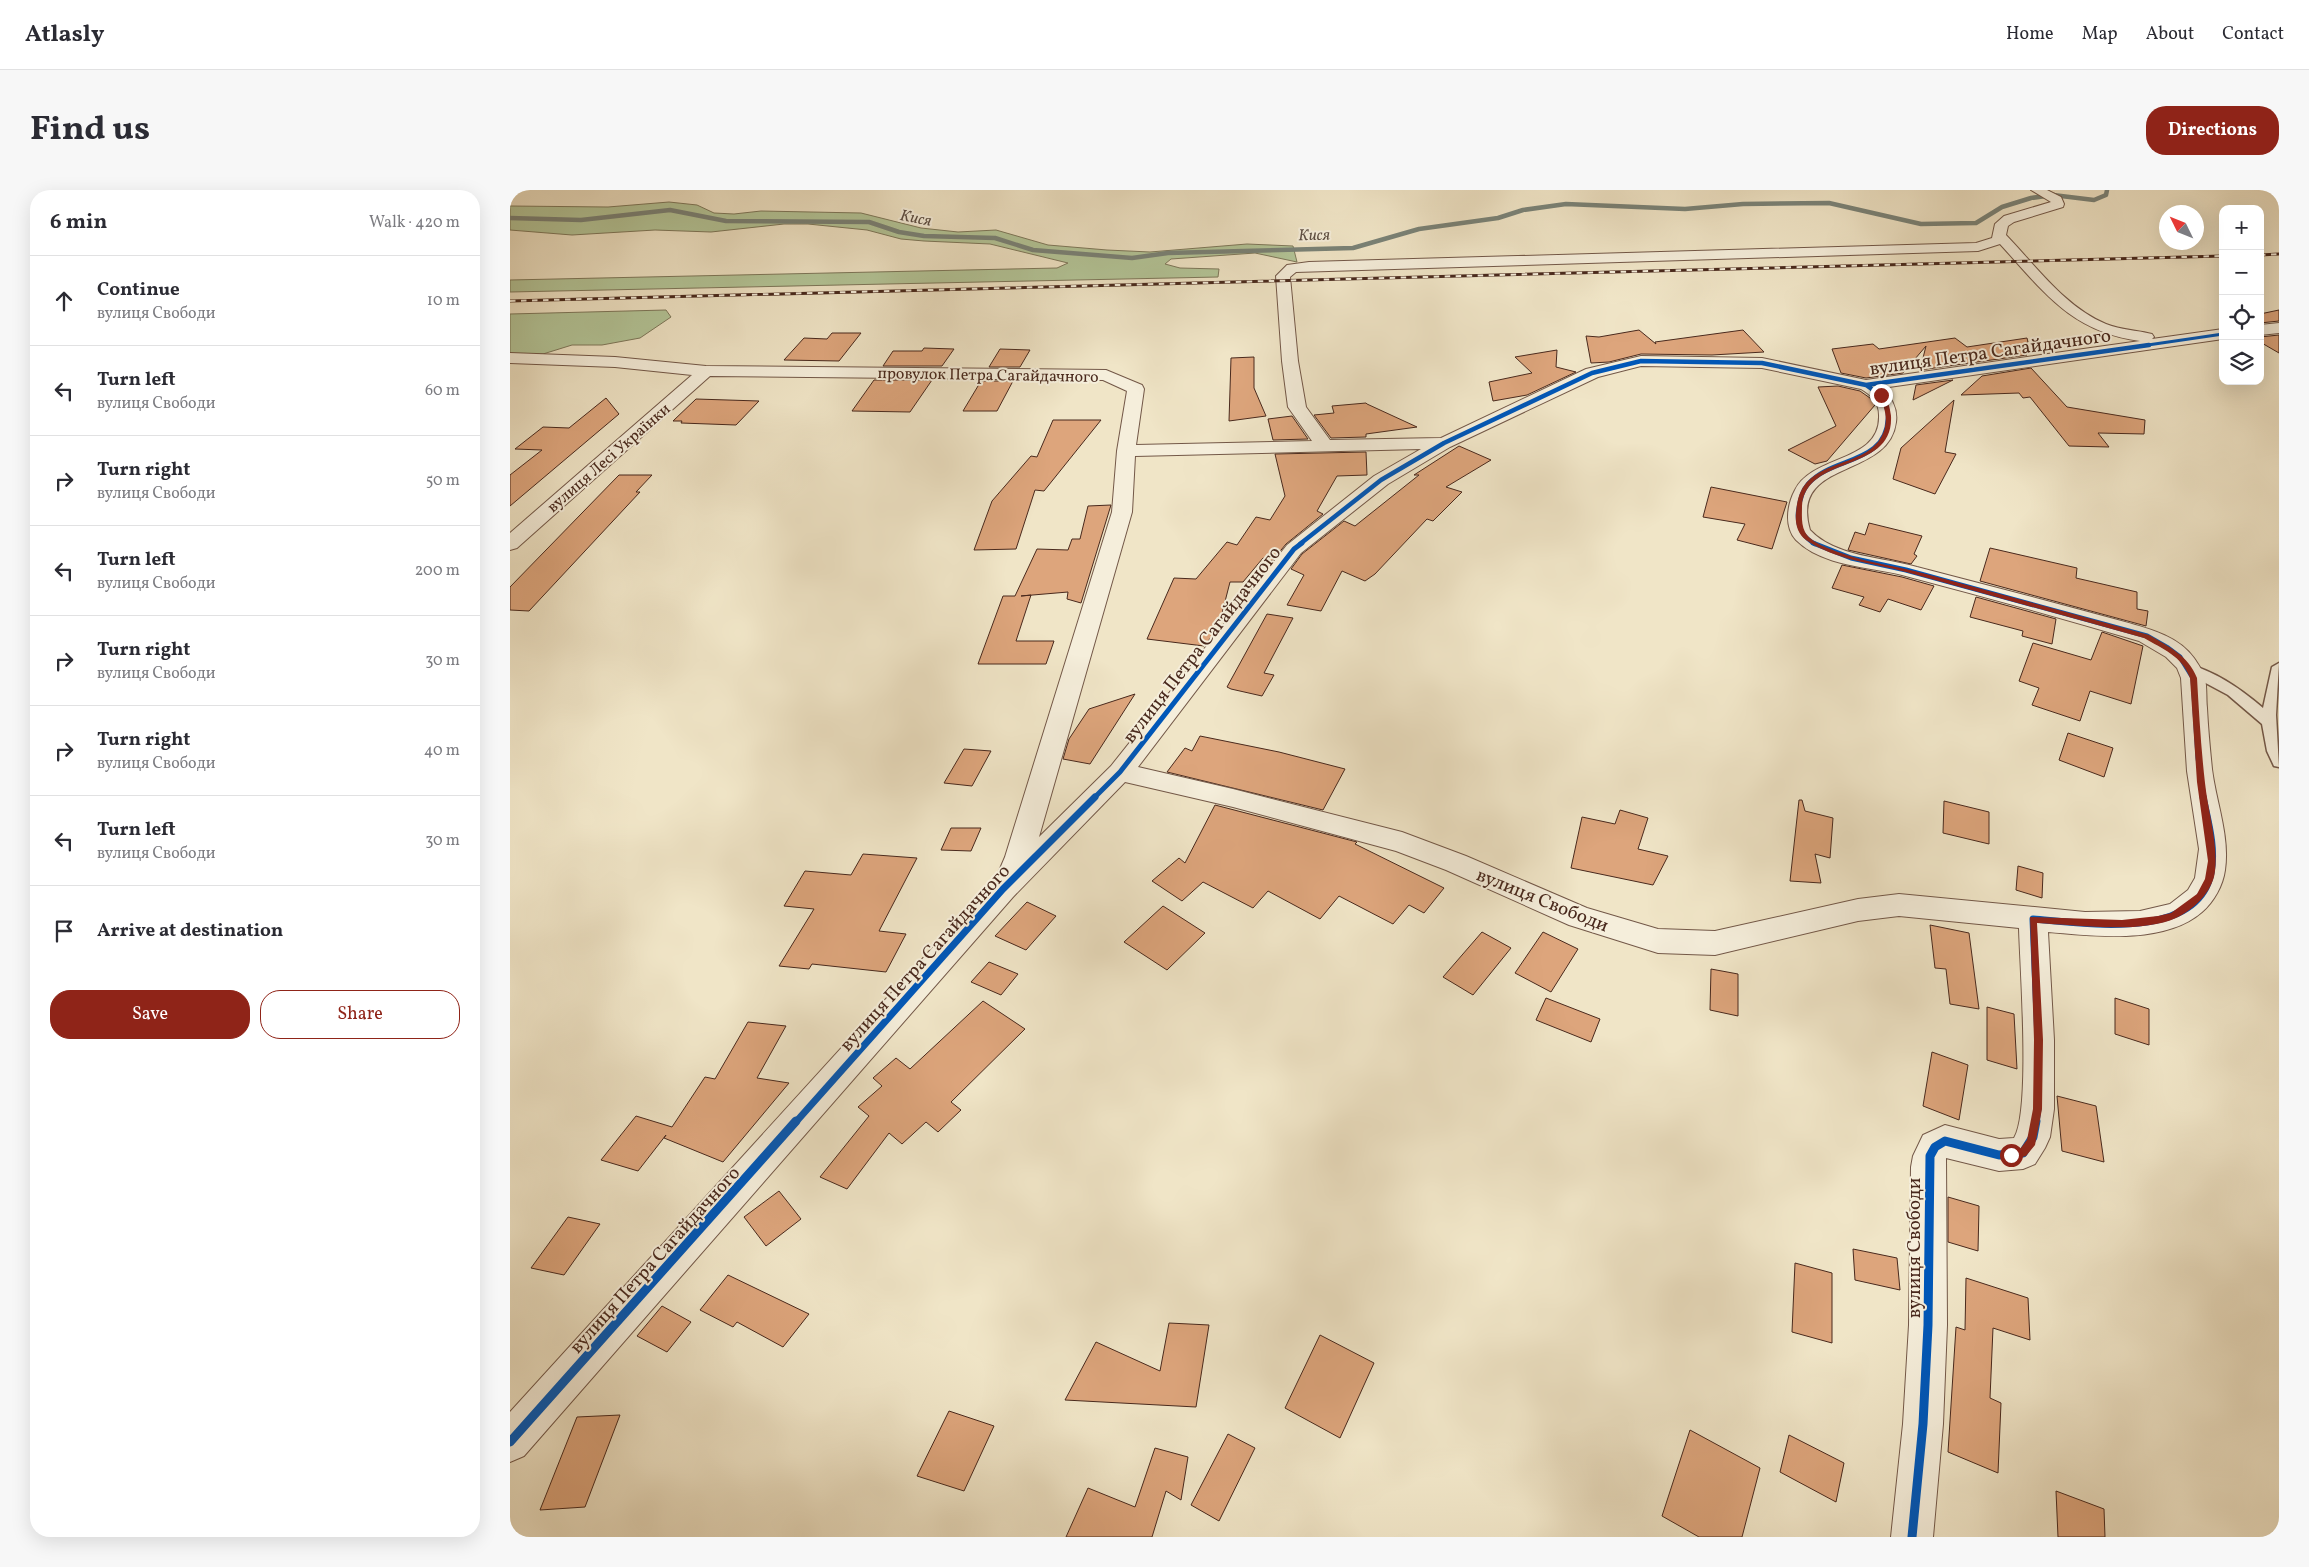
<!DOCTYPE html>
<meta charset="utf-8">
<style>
body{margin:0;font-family:Vollkorn,serif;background:#f7f7f7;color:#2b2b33}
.controls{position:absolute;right:15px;top:15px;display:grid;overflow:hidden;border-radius:10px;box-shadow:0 5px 20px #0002}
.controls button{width:45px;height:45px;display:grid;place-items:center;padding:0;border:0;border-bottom:1px solid #e1e1e2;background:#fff;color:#2b2b33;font:25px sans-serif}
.compass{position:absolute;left:1649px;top:15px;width:45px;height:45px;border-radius:50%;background:#fff;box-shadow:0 5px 20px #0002;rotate:313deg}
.stop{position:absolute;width:15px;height:15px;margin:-11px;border:4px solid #8f2418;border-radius:50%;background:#fff}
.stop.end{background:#8f2418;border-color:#fff;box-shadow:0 1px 5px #0008}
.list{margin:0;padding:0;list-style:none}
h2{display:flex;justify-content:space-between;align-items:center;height:65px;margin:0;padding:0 20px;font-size:21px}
h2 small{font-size:16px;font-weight:400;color:#7c7c81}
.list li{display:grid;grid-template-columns:32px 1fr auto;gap:15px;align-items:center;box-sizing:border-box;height:90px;padding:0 20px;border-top:1px solid #e1e1e2}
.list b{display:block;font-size:19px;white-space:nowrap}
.list p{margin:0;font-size:16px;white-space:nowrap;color:#7c7c81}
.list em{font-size:16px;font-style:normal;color:#7c7c81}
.actions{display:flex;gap:10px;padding:15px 20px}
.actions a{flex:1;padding:11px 0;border:1px solid #8f2418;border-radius:20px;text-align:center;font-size:18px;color:#8f2418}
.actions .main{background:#8f2418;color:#fff}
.icon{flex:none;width:28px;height:28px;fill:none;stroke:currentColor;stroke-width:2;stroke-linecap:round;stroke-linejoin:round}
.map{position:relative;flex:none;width:1769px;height:1347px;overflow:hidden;border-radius:20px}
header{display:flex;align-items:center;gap:30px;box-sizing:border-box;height:70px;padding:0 25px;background:#fff;border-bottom:1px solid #e1e1e2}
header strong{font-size:24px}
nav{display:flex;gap:28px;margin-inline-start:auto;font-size:18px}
.intro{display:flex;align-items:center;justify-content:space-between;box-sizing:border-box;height:120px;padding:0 30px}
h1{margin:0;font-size:35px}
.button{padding:12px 22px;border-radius:20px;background:#8f2418;color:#fff;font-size:18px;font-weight:700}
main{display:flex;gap:30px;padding:0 30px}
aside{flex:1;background:#fff;border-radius:20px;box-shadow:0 5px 20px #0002}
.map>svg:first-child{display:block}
.green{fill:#b4c699;stroke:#7e785b}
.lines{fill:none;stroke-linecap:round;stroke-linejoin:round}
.stream{stroke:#7a8378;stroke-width:4.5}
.building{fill:#dda57c;stroke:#49291d}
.service-casing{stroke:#735848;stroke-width:3}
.minor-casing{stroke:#735848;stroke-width:2}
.service{fill:#f5eedb;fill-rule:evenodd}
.minor{fill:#f5eedb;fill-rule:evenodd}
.rail-casing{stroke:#49291d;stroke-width:3}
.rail{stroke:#f5eedb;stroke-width:2;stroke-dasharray:5.5;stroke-linecap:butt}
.cycleway-far4-casing{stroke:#f5eedb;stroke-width:5}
.cycleway-far3-casing{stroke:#f5eedb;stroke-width:6}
.cycleway-far2-casing{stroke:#f5eedb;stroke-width:8}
.cycleway-far1-casing{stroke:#f5eedb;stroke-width:10}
.cycleway-casing{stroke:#f5eedb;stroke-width:12}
.cycleway-far4{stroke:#0057b8;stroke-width:3}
.cycleway-far3{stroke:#0057b8;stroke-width:4.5}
.cycleway-far2{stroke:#0057b8;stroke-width:5}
.cycleway-far1{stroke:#0057b8;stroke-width:7}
.cycleway{stroke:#0057b8;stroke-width:9}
.route{fill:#8f2418}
.labels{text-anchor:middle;stroke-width:4;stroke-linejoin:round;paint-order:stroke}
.far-water-label{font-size:16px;font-style:italic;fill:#5d4e43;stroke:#f5eedb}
.far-street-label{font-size:16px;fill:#49291d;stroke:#f5eedb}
.street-label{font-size:19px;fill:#49291d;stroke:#f5eedb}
</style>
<header>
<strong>Atlasly</strong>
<nav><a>Home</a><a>Map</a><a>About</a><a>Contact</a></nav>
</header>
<div class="intro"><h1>Find us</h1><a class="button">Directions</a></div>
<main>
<aside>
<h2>6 min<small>Walk · 420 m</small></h2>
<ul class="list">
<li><svg class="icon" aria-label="ahead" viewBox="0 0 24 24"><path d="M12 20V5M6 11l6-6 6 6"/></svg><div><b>Continue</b><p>вулиця Свободи</p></div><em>10 m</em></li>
<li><svg class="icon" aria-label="left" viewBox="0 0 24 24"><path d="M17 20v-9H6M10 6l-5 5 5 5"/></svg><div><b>Turn left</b><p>вулиця Свободи</p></div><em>60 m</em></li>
<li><svg class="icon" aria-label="right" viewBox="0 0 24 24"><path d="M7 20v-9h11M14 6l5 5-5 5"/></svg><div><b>Turn right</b><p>вулиця Свободи</p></div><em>50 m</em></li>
<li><svg class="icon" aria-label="left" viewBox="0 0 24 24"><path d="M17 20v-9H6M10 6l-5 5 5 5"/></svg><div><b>Turn left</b><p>вулиця Свободи</p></div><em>200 m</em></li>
<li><svg class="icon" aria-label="right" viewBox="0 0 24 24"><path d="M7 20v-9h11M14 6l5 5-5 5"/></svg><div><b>Turn right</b><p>вулиця Свободи</p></div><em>30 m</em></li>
<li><svg class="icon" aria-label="right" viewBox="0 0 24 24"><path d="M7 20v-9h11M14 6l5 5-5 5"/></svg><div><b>Turn right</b><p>вулиця Свободи</p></div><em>40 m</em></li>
<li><svg class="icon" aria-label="left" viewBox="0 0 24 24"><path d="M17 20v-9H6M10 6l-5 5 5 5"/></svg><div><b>Turn left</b><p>вулиця Свободи</p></div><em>30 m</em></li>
<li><svg class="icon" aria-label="arrive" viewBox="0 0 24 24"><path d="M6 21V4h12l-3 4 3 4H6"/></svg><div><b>Arrive at destination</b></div></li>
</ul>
<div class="actions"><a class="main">Save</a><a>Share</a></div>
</aside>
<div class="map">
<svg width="1769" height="1347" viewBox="0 0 1769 1347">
<rect width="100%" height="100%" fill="#f0e5c7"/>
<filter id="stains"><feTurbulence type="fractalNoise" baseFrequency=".004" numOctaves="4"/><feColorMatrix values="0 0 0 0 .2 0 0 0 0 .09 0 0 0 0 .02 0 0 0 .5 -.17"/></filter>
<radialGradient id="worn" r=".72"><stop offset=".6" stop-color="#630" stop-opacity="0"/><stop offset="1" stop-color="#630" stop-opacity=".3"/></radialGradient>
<!-- green -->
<path class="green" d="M159,12L187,15L204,23L224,24L251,21L351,23L411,38L448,42L486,40L538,55L597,60L640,62L737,54L783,56L787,72L745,63L661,69L655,74L670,78L709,79L708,87L0,102V90L547,78L558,73L480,54L414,51L391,49L357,40L298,34H274L201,42L145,40L62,45L0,40V16L98,17Z
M156,120L161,127L130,148L92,155H62L33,164H0V124Z"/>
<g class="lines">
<!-- stream -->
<path class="stream" d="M0,28L71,30L160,20L216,31L359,32L389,42L414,46L485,48L523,60L622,68L658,63L843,58L909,39L988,28L1013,20L1056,14L1175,19L1233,14L1319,13L1411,34L1466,33L1492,17L1521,8L1543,5L1584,10L1596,5L1597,0"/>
</g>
<!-- building -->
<path class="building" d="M1769,120V131L1750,133V124Z
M1129,140L1146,154L1145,152L1233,140L1254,162L1202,165L1131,164L1099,172L1081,173L1076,146L1089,147Z
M322,143H351L329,171L274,170L294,148L317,149Z
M1769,145V163L1750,152V147Z
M1445,148L1457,157L1517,148L1518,152L1508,157L1517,165L1410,180L1416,156L1393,183L1356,188L1331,183L1322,159L1363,154L1369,159Z
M414,158L444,159L432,176H373L383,161H412Z
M490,159L520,160L510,177H479Z
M1047,160L1046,177L1066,182L1017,205L983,211L979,192L1022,183L1005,167Z
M744,167V198L756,226L719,231L721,168Z
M1521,178L1557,217L1635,230L1634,244L1588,243L1599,257L1559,256L1520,207L1513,208L1509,203L1451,205L1472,186Z
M364,190H422L400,222L342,221Z
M1443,190L1403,210L1406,195Z
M471,191H503L487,221H453Z
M1328,196L1350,201L1360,208L1365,215L1317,271L1305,274L1278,260L1326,236L1308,197Z
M96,208L109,224L0,316V285L32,260L5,259L33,237L59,238Z
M186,209L249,211L226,235L171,233L172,231H163Z
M1444,210L1435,262L1446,264L1425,304L1383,289L1391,258Z
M856,213L857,214L907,237L856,244V247L821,248L804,225L824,223L822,216Z
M782,226L798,249L763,250L758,229Z
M543,230H591L534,301L525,300L506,359L464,360L482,311L521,266L527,267Z
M949,256L981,270L936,297L952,302L923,331L917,329L865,384L855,391L832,381L811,421L777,415L794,385L781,379L792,364L834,331L845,336L909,285H904Z
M856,262L857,285L827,286L807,321L813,324L776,354L762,371L753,368L733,392H720L708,439L694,456L637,449L664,388L686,389L717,352L727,355L746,327L760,330L775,306L765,264Z
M109,285H142L126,302H130L19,421L0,420V397Z
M1201,297L1277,312L1262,359L1227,350L1235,334L1193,327Z
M601,315L571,413L557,409L558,402L511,406L521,405L506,451H544L536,474H468L493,406H505L527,359L558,360L562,349H570L578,316Z
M1359,333L1412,346L1404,364L1407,366L1401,374L1338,360L1345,342L1355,345Z
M1480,358L1567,378L1566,388L1627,402V419L1638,421L1636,436L1470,391Z
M1332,375L1392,387L1424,396L1411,420L1378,409L1370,422L1349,415L1354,407L1322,398Z
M1466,407L1546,429L1542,454L1512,446L1513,441L1460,427Z
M757,424L783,428L754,483L764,485L752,506L721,499L717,497Z
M1592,442L1633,456L1621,514L1580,501L1570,531L1522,515L1529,498L1509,491L1523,453L1581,470Z
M625,504L580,574L553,569L559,549L579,519Z
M1558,543L1603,558L1594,587L1549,570Z
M690,546L769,562L835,579L813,620L657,582L675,558L682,561Z
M454,559L481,561L462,596L434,593Z
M1289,610H1292L1295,621L1323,628L1320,668L1305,664L1311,693L1280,691Z
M1434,611L1479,622V654L1433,643Z
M705,615L847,652L845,654L934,698L914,723L899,715L883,734L829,706L810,729L758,701L743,718L693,692L672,711L642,691L669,668L675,673Z
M1110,620L1138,628L1128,659L1158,666L1143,695L1061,678L1072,627L1105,634Z
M441,638H471L461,661L431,660Z
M353,664L407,668L369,741L396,744L376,782L302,774L299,779L269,776L304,719L274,716L295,681L341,685Z
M1508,676L1533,683L1532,708L1506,700Z
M517,712L546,726L516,760L485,746Z
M653,716L695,743L657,780L614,752Z
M1420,735L1459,743L1469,819L1440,814L1436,779L1425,778Z
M972,742L1001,758L963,805L933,787Z
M1033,742L1068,759L1041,802L1005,783Z
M479,772L508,784L491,805L461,792Z
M1201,779L1228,784V826L1200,820Z
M1036,808L1090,829L1081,852L1026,830Z
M1605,808L1639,819V855L1605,844Z
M473,811L515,839L441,912L451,920L428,942L416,932L392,954L379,943L337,999L310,987L359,926L348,917L372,896L363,888L386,868L400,879Z
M1477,817L1504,824L1507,879L1477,870Z
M238,832L276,836L247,888L279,893L213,972L154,948L156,945L128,981L91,970L126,926L162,937L195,887L205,889Z
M1422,862L1458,875L1449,930L1413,916Z
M1547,906L1586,916L1594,972L1552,961Z
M269,1001L291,1029L256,1056L234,1027Z
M1438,1007L1469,1016L1468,1061L1438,1052Z
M58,1027L90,1034L54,1085L21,1078Z
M1343,1059L1387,1068L1390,1100L1345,1090Z
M1285,1073L1322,1083V1153L1282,1142Z
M218,1085L299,1124L273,1157L227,1132L223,1137L190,1120Z
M1456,1088L1518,1108L1520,1150L1483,1138L1480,1208L1491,1213L1488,1283L1438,1262L1446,1137L1455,1140Z
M152,1116L181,1132L157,1162L127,1146Z
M659,1133L699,1135L686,1217L555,1210L586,1152L650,1181Z
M810,1145L864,1173L830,1248L775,1218Z
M439,1221L484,1236L454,1301L407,1286Z
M110,1225L75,1317L30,1320L67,1227Z
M1180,1240L1250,1278L1232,1347H1189L1152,1326Z
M718,1244L745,1258L709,1331L681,1315Z
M1279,1245L1334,1273L1326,1312L1270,1282Z
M645,1258L678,1267L671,1310L656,1301L642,1347H556L578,1298L625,1317Z
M1546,1301L1594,1319L1595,1347H1548Z"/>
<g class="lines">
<defs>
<path id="service" d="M1769,473L1766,525L1769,577L1764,576L1757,561L1752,534L1718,505L1675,482L1673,479L1680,475C1707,482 1732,500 1753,518L1762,477Z"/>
<path id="minor" d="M1521,0H1537L1551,7L1554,14L1553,17L1504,32L1498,36L1496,45C1526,76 1555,117 1596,134C1611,140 1626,140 1642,144L1644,147L1642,149L1713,139V149L1372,198C1381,207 1388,218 1386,232C1379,290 1279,268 1300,340C1325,367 1373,367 1407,377C1476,395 1546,413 1615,432C1640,439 1668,446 1684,468C1688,474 1693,481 1695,488C1697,498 1696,509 1697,518C1698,539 1700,559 1702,579C1706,612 1720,646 1715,680C1713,695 1704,712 1692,722C1654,755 1584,746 1538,742L1544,850V919L1540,947L1535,958L1525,974L1513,979L1489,981L1436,968L1437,1135L1433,1234L1423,1347H1381L1393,1234L1399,1135L1401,977L1403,966L1413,945L1435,935L1489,949L1504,948C1521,921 1510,777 1509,738L1389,726L1348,731L1205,765L1148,763L1059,735L936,680L886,661L723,617L615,592L503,707L14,1266L0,1272V1222L486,688L495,667L602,322L607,261L617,201L593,190L200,186L7,358L0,360V343L182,185L105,177L0,173V163L105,167L196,176L596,180L632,195L634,199L626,255L802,251L778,217L772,171L766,86L777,75L799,72L1466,53L1482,48L1485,34L1494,26L1541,12ZM1490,54C1534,102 1561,142 1630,151L1356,190L1252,168L1131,166L1076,179L931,248L820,250L796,217L788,171L780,87L786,82L1468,61ZM1131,176L1252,178L1351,199C1361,205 1369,212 1369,225C1371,273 1303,264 1285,300C1277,315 1274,337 1286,350C1312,376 1359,377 1392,385C1472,406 1551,428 1629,451L1656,467L1667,478L1671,488L1677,581L1689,659L1685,688L1678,700L1660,714L1630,721L1575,722L1389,704L1348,709L1205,741L1148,739L1077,718L956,666L892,642L723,599L628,577L791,363L878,294L940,257L1088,187ZM911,259L864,286L777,355L601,576L529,647L622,322L625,266Z
M1769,133V143L1750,145V135Z"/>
</defs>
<!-- service casing -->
<use href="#service" class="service-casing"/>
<!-- minor casing -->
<use href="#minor" class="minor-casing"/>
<!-- service -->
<use href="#service" class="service"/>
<!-- minor -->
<use href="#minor" class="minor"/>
<defs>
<path id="rail" d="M1750,65L1769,64
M0,111L1713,66"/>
</defs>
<!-- rail casing -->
<use href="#rail" class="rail-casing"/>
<!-- rail -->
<use href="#rail" class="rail"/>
<defs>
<path id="cycleway-far4" d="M1631,156L1713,144"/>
<path id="cycleway-far3" d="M790,354L871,290L934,253L1082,183L1131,171L1252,173L1356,195L1639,155
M1305,354C1293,347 1287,338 1288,323C1289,314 1291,302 1298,294C1322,266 1376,275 1378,228C1379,213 1368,203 1356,195"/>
<path id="cycleway-far2" d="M1303,353L1341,368L1396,380L1637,446L1658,458L1670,467L1683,488L1688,568L1694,608
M584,608L610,582L784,359L792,353"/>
<path id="cycleway-far1" d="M285,933L493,699L585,607
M1526,933L1528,919V850L1523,729C1573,733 1687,752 1701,683C1706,658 1698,631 1693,607"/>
<path id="cycleway" d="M0,1252L286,931
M1402,1347L1413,1234L1418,1135L1420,966L1425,957L1435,951L1489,965L1513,963L1523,947L1526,931"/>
</defs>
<!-- cycleway-far4 casing -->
<use href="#cycleway-far4" class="cycleway-far4-casing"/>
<!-- cycleway-far3 casing -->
<use href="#cycleway-far3" class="cycleway-far3-casing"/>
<!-- cycleway-far2 casing -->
<use href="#cycleway-far2" class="cycleway-far2-casing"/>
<!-- cycleway-far1 casing -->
<use href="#cycleway-far1" class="cycleway-far1-casing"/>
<!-- cycleway casing -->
<use href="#cycleway" class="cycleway-casing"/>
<!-- cycleway-far4 -->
<use href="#cycleway-far4" class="cycleway-far4"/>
<!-- cycleway-far3 -->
<use href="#cycleway-far3" class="cycleway-far3"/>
<!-- cycleway-far2 -->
<use href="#cycleway-far2" class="cycleway-far2"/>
<!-- cycleway-far1 -->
<use href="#cycleway-far1" class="cycleway-far1"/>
<!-- cycleway -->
<use href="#cycleway" class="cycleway"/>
</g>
<!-- route -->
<path class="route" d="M1371,203C1378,208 1380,218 1381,226C1384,284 1296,264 1292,316C1292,325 1291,334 1295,342C1301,353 1320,359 1331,363C1358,373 1388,376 1416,384C1490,404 1565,424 1639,445C1659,457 1678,465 1687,488C1689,523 1691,558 1695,593C1698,622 1710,660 1704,687C1699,705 1683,720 1666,728C1632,744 1566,735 1527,733L1533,850L1532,919L1525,955L1516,966L1501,970L1496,965L1497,962L1510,959L1517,950L1523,919L1524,850L1520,727L1612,730L1648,726L1661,723L1687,704L1695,689L1698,671L1687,592L1680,488C1672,466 1653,459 1634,448C1555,426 1476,404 1396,382C1363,373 1325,370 1296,350C1287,343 1285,333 1286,323C1287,311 1289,301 1297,292C1319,269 1363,273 1374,241C1378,228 1375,216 1368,205Z"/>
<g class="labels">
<!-- far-water labels -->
<g class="far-water-label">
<text transform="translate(406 27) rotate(11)" y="6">Кися</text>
<text transform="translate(804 44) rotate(-1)" y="6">Кися</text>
</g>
<!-- far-street labels -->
<g class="far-street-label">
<text transform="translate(478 184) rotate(1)" y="6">провулок Петра Сагайдачного</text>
<text transform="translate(98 267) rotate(-41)" y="6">вулиця Лесі Українки</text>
</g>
<!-- street labels -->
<g class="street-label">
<text transform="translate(1480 161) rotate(-8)" y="7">вулиця Петра Сагайдачного</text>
<text transform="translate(691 454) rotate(-52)" y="7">вулиця Петра Сагайдачного</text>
<text transform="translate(1033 709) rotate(22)" y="7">вулиця Свободи</text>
<text transform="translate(414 767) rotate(-48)" y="7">вулиця Петра Сагайдачного</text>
<text transform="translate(1403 1058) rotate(-90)" y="7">вулиця Свободи</text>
<text transform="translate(144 1069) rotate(-48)" y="7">вулиця Петра Сагайдачного</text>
</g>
</g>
<rect width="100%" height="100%" filter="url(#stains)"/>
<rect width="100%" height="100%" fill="url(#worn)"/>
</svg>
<div class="controls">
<button>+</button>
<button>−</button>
<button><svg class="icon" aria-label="locate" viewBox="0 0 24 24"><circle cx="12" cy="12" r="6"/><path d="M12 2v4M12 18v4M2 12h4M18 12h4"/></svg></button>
<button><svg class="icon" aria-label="layers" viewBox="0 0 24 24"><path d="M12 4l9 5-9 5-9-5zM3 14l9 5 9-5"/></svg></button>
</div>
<svg class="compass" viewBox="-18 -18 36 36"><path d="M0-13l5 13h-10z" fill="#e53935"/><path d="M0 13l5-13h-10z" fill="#7c7c81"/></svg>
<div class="stop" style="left:1501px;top:965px"></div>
<div class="stop end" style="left:1371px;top:205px"></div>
</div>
</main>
